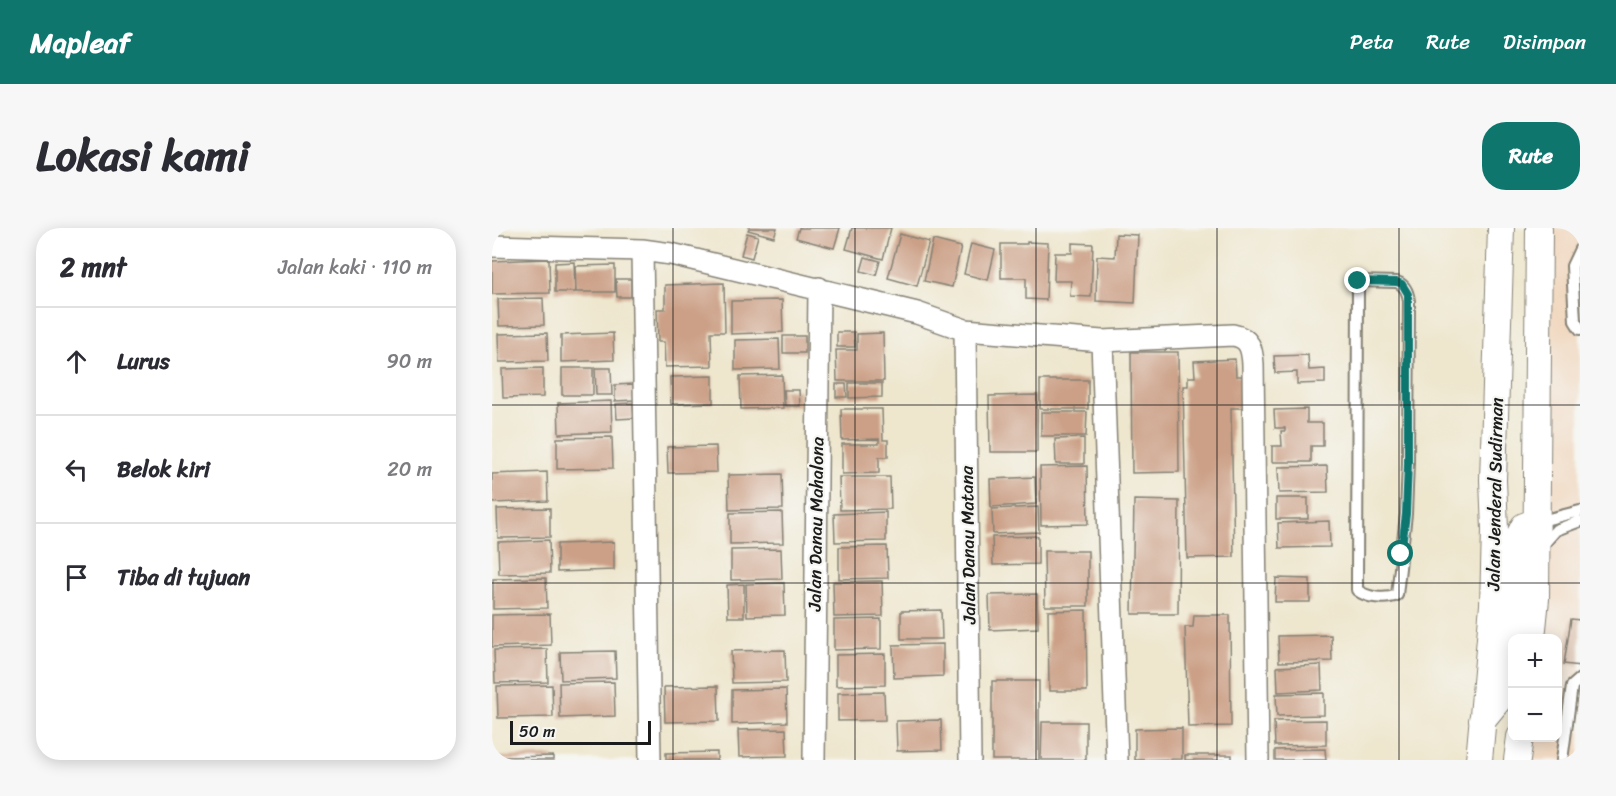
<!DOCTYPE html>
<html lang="id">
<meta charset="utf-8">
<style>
body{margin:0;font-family:Sriracha,sans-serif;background:#f7f7f7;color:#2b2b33}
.controls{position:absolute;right:18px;bottom:18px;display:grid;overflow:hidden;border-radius:12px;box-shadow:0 3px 15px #0003}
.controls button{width:54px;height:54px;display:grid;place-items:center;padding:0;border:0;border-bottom:2px solid #e1e1e2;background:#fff;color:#2b2b33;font:30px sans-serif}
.scale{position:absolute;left:18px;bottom:15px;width:141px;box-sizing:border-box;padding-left:6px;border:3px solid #1c1c1c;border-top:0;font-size:16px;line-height:21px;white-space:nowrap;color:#1c1c1c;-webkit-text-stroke:4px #f6f6f2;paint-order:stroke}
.stop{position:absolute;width:18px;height:18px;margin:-14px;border:4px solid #0f766e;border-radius:50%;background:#fff}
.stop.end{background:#0f766e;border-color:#fff;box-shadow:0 2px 6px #0008}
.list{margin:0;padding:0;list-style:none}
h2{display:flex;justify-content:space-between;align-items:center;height:78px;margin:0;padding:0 24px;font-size:26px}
h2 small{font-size:20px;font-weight:400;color:#7c7c81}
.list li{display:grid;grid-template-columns:39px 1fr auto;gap:18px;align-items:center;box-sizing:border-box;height:108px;padding:0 24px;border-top:2px solid #e1e1e2}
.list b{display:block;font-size:22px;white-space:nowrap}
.list em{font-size:20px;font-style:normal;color:#7c7c81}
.icon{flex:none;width:33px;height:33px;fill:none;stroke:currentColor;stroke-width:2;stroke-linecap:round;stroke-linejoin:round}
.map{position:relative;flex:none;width:1088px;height:532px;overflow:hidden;border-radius:24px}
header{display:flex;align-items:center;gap:36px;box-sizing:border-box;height:84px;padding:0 30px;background:#0f766e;color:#fff}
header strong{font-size:28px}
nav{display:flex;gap:33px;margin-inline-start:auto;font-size:21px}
.intro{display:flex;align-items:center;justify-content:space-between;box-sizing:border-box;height:144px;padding:0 36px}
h1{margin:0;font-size:42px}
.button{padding:15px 27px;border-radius:24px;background:#0f766e;color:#fff;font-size:21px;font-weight:700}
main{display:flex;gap:36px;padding:0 36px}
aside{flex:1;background:#fff;border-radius:24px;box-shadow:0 3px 15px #0003}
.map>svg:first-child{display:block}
.built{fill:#f0d5bc}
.building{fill:#cca087}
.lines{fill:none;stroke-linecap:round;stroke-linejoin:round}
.service-casing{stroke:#858174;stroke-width:14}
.minor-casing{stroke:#858174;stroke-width:24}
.tertiary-casing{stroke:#858174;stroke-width:28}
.service{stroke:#fff;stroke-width:10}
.minor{stroke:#fff;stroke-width:21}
.tertiary{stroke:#fff;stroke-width:26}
.route{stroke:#0f766e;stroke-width:8}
.grid{fill:none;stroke:#1c1c1c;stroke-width:1.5;stroke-opacity:0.55}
.labels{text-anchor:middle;stroke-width:4.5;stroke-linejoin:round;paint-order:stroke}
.street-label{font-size:18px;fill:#1c1c1c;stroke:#f6f6f2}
</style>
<header>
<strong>Mapleaf</strong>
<nav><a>Peta</a><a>Rute</a><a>Disimpan</a></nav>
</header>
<div class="intro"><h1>Lokasi kami</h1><a class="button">Rute</a></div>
<main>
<aside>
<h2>2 mnt<small>Jalan kaki · 110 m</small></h2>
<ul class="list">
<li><svg class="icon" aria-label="ahead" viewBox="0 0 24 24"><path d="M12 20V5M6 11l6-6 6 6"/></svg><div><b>Lurus</b></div><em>90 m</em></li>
<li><svg class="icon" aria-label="left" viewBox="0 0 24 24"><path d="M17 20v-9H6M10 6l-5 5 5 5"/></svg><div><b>Belok kiri</b></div><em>20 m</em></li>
<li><svg class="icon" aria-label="arrive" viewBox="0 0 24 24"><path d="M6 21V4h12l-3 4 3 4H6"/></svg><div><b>Tiba di tujuan</b></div></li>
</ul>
</aside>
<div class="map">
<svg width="1088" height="532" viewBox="0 0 1088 532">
<rect width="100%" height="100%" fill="#f6f6f2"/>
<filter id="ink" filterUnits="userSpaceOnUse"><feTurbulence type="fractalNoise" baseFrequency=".0167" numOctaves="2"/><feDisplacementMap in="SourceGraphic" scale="12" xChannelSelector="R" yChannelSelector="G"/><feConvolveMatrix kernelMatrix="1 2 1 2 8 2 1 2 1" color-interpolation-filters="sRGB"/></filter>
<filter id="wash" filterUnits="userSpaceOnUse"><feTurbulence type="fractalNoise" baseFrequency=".008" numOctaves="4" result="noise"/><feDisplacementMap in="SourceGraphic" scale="24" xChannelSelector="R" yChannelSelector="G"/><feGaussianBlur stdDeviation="1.35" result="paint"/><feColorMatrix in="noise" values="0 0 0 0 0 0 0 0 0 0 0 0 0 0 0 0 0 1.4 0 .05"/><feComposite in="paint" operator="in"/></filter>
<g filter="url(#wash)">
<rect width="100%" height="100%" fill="#eee6cd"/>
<!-- built -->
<path class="built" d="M1056,0H1088V532H1039L1042,510L1066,509V410H1053L1057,371Z"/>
<g id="blocks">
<!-- building -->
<path class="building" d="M257,0H285L282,9L256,2Z
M307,0H348L342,20L304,10Z
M360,0H399L391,31L354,21Z
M255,5L266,8L260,30L249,27Z
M408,6L437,14L425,58L396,50Z
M624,6L646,7L643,75L604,73L605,28L623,29Z
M441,12L469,19L460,59L432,53Z
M535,14L556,15L554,72L534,71V50H509V16H535Z
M580,15L601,16L599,69L578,68L579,53H562L563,25H580Z
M479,16L503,22L496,52L472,46Z
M373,29L388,33L384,47L369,43Z
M57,31L58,65L0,66V33Z
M82,34L83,64H63V35Z
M123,37V64H84L83,38Z
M124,51H139V69H125Z
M232,55L233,104H219L220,138L173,139L172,114H166L165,81H173V57Z
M51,70L52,97L7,98L6,71Z
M290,72L291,104L239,106V73Z
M345,104H362L363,119H345Z
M55,105L56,133L7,134L6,106Z
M121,105L122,132L69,134V107Z
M391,105L392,153H345L344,122H365V106Z
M291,108H313V125H291Z
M287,111L288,141L243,142V112Z
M639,124H686L687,244L640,245Z
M816,127L817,142L833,141V155L805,156V144L783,145L782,128Z
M743,131L744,148H751L752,180H739L742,329L695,330L691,158H696V149H703L702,133Z
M51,140V169L11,170L10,141Z
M70,140H101V167H70Z
M103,140H119L120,167H104Z
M290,147L291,180L249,181L248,148Z
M221,148V175L179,176L178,149Z
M548,152H596V181H548Z
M357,155H390V169L357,170Z
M142,156V172L123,173V157Z
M344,156H354L355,169H344Z
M292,162H307L308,178H293Z
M545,167V224H498L497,168Z
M119,173L120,204L67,206L66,175Z
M141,175L142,190L125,191L124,176Z
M349,181H390L391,212H396V229H387V245L350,246V216H387V211L350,212Z
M815,181V195H831V218H819V234H780V218H790L789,203H793V200H783L782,182Z
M549,184H595L594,208H549Z
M120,209L121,240L65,241V210Z
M592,210V236H564L563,211Z
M224,218L225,244L176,245L175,219Z
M595,238L596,296L549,297L548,239Z
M835,238L836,264L787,265L786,239Z
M55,244L56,273L0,275V246Z
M290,246L291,281L237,282L236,247Z
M347,249H398L399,281L348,282Z
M543,249L544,276L499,279L498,251Z
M784,270H816V291H784Z
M642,272L687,273L686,386H640Z
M546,279L547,304L501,306L500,281Z
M58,280V309L6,310L5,281Z
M290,284L291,315L238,316V285Z
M394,284V313L343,314L342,286Z
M837,293L838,319L787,320L786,295Z
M546,308V336L501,337L500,309Z
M57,312L58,345L7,346L6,314Z
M122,314V342L65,344V316Z
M395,318L396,350L347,351V319Z
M289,321L290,351L239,352V322Z
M552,323H596V378H553Z
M54,350L55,380L1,381V351Z
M784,350L818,351V374H783Z
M390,353L391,388L342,389L341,354Z
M292,355L293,387L255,388L254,356Z
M252,356V389H236L235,357Z
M545,366L546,400L498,402L497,367Z
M449,382L450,411H409V383Z
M594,382L595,463H557L556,383Z
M58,386L59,417L0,419V387Z
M702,387H738L739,498L696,499L693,399H701Z
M389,391V421L342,422V392Z
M1079,391L1088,392V438L1072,436Z
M839,407L840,433L787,434L786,408Z
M451,416V448L402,450L401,417Z
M55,421L56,454L3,455L2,422Z
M293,422L294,454L240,455L239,423Z
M123,423L124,450L69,452L68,424Z
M393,426V457L344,458V427Z
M829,437L830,462L786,464L785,439Z
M500,453H547V532H500Z
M122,454L123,488L68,490L67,455Z
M60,457L61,489L6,490L5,458Z
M226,458L227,493L173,494L172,459Z
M294,461L295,494L240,496V462Z
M392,464L393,492L346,493V465Z
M832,465V487L785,488L784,466Z
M449,492L450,522L405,523L404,493Z
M834,492V517L783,518L782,493Z
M550,494H594V532H549Z
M690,500V531L643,532V501Z
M294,501L295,528L247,529L246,502Z
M833,521L834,532H783V522Z
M225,524V532H174V525Z
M693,527H740V532H693Z
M61,528V532H7V529Z"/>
</g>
</g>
<g filter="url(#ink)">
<use href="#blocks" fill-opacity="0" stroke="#858174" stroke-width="1.5"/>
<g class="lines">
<defs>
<path id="service" d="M1088,21L1080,38L1083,93L1088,101
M866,53L905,54C913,57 916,64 917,73L916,235L914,286L905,367C893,372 875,370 865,362Z
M1045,294L1088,283
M1049,319L1064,302L1088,293
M1070,532L1080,458L1088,451"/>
<path id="minor" d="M0,18L150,22L179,26L425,85L473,102L610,113L741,107C758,110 760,121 761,136L766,532
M150,22L158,532
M473,102L478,532
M610,113L625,532
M322,532L327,60"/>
<path id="tertiary" d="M1021,410L1025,384L1026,310L1032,298L1040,295
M1040,410L1044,371L1047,0
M990,492L1009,469L1017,444L1020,418
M987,532L1001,377L1003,302L1001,252L1009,0
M1025,532L1028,509"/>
</defs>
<!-- service casing -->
<use href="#service" class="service-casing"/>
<!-- minor casing -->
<use href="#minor" class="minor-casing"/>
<!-- tertiary casing -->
<use href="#tertiary" class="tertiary-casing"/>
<!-- service -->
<use href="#service" class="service"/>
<!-- minor -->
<use href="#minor" class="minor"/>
<!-- tertiary -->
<use href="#tertiary" class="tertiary"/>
</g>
</g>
<g class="lines" filter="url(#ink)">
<!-- route -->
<path class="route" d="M866,53L905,54L910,56L916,66V235L914,286L909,326"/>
</g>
<!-- grid -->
<path class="grid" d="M181,0V532M363,0V532M544,0V532M725,0V532M907,0V532M0,177H1088M0,355H1088"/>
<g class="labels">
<!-- street labels -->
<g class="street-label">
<text transform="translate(1003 266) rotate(-89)" y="6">Jalan Jenderal Sudirman</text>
<text transform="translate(324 296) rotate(-89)" y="6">Jalan Danau Mahalona</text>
<text transform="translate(476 317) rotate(-91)" y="6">Jalan Danau Matana</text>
</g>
</g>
</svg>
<div class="controls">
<button>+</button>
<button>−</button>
</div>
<div class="scale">50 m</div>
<div class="stop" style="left:909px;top:326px"></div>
<div class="stop end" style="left:866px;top:53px"></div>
</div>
</main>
